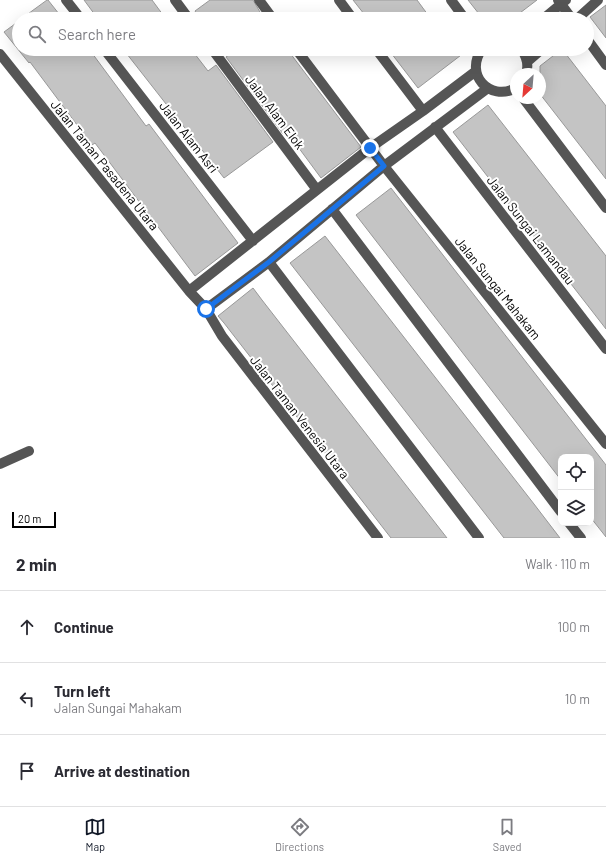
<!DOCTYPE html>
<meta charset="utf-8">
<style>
body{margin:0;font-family:Barlow,sans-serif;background:#f7f7f7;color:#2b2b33}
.controls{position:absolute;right:12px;bottom:12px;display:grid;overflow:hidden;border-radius:8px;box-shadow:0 4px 16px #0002}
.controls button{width:36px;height:36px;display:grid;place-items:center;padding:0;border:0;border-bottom:1px solid #e1e1e2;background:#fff;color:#2b2b33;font:20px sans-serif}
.compass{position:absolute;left:510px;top:68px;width:36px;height:36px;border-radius:50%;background:#fff;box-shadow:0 4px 16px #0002;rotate:206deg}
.scale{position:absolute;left:12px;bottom:10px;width:44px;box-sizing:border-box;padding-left:4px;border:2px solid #000;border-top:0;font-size:11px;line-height:14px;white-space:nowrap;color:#000;-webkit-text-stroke:3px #fff;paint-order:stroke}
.stop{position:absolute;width:12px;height:12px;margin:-9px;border:3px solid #1a73e8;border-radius:50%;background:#fff}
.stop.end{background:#1a73e8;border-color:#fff;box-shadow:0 1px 4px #0008}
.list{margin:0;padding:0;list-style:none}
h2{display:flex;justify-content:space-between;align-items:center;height:52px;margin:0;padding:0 16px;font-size:17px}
h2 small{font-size:13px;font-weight:400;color:#7c7c81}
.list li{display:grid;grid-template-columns:26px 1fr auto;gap:12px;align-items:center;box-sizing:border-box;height:72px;padding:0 16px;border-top:1px solid #e1e1e2}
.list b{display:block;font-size:15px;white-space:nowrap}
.list p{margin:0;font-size:13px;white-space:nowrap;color:#7c7c81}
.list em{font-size:13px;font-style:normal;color:#7c7c81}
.icon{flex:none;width:22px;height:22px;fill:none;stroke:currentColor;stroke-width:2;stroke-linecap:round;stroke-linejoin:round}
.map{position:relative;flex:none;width:606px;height:538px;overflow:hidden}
.search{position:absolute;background:#fff;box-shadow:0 4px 16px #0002;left:12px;right:12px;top:12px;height:44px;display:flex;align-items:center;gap:10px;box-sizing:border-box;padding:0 14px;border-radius:22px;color:#7c7c81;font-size:15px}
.sheet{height:268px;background:#fff}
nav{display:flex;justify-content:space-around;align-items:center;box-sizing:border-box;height:56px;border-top:1px solid #e1e1e2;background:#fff;font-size:11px;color:#7c7c81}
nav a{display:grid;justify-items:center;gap:2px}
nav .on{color:#111827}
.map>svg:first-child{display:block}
.building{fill:#c4c4c4;stroke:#999}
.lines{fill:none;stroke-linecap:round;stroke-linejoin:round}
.minor{stroke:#555;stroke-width:10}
.route{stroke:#1a73e8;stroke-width:5}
.labels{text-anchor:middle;stroke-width:4;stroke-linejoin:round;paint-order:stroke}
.street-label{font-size:13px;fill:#000;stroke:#fff}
</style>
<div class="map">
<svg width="606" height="538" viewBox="0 0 606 538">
<rect width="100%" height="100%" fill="#fff"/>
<!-- building -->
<path class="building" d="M47,0H48L63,19H21Z
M84,0H152L166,19H98Z
M210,0H253L260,12L251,19H200L195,11Z
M353,0H417L431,19H368Z
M468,0H537L512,19H483Z
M606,5V38L590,17Z
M19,21V49H89L146,126L149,124L238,243L195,276L95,143L92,145L30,62L29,63L4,32Z
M123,49H191L208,71L216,65L273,142L224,178Z
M237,49H287L361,147L321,178L287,132L283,134L226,57Z
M388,49H469L418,88Z
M562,49L606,106V179L540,94V66Z
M488,105L606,256V329L453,132Z
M391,188L606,465V537L591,518V457H561V480L356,215Z
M325,236L534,504L560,538H504L490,520L290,263Z
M253,288L262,300L447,538H391L224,323L218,316Z"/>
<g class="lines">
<!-- minor -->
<path class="minor" d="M66,0L81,19
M175,0L189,19
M259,0L273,19
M339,0L353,19
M451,0L465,19
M558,0L572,19
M543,19L566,0
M577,19L598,0
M587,39L606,65
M104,49L253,241
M212,49L317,190
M296,49L384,166L606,444
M376,49L423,111
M482,49C464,74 489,102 516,88
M521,49C527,57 529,65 526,74
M0,54L189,291L206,309L222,336L378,538
M527,62L542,49
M523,98L606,208
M435,127L606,349
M332,209L561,512
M269,262L479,538
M189,291L370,148L423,111L476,71
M206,309L269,262L384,166L488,88
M0,464L29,451
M569,523L581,538"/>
</g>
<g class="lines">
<!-- route -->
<path class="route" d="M206,309L269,262L384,166L370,148"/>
</g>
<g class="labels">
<!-- street labels -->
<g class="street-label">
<text transform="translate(275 112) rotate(53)" y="5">Jalan Alam Elok</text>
<text transform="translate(189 137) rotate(52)" y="5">Jalan Alam Asri</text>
<text transform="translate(105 165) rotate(51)" y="5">Jalan Taman Pasadena Utara</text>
<text transform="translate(531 230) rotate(52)" y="5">Jalan Sungai Lamandau</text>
<text transform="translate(498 288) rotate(51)" y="5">Jalan Sungai Mahakam</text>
<text transform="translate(300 417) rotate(52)" y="5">Jalan Taman Venesia Utara</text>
</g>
</g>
</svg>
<div class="controls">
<button><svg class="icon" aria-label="locate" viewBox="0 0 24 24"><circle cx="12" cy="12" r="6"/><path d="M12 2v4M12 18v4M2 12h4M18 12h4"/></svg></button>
<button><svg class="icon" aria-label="layers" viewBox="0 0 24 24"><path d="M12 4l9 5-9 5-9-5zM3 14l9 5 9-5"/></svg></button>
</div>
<svg class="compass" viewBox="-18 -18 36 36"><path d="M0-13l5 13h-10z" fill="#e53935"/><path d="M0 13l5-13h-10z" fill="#7c7c81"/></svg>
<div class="scale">20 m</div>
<div class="stop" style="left:206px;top:309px"></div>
<div class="stop end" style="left:370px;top:148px"></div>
<div class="search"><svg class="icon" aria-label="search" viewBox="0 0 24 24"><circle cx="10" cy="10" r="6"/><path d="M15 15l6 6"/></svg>Search here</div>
</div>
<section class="sheet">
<h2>2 min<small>Walk · 110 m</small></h2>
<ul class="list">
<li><svg class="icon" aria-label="ahead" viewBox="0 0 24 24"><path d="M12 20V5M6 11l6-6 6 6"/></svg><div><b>Continue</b></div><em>100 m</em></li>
<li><svg class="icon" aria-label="left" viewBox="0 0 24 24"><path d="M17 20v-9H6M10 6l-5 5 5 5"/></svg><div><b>Turn left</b><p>Jalan Sungai Mahakam</p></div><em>10 m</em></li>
<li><svg class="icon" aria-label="arrive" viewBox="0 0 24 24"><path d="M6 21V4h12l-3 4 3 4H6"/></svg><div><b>Arrive at destination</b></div></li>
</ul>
</section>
<nav>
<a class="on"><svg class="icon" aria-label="map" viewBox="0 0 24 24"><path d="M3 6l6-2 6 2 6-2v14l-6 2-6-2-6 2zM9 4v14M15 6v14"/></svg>Map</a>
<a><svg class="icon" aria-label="directions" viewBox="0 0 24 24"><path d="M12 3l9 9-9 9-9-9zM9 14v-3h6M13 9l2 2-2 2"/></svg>Directions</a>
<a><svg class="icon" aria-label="saved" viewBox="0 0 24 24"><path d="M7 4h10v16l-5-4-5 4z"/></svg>Saved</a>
</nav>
